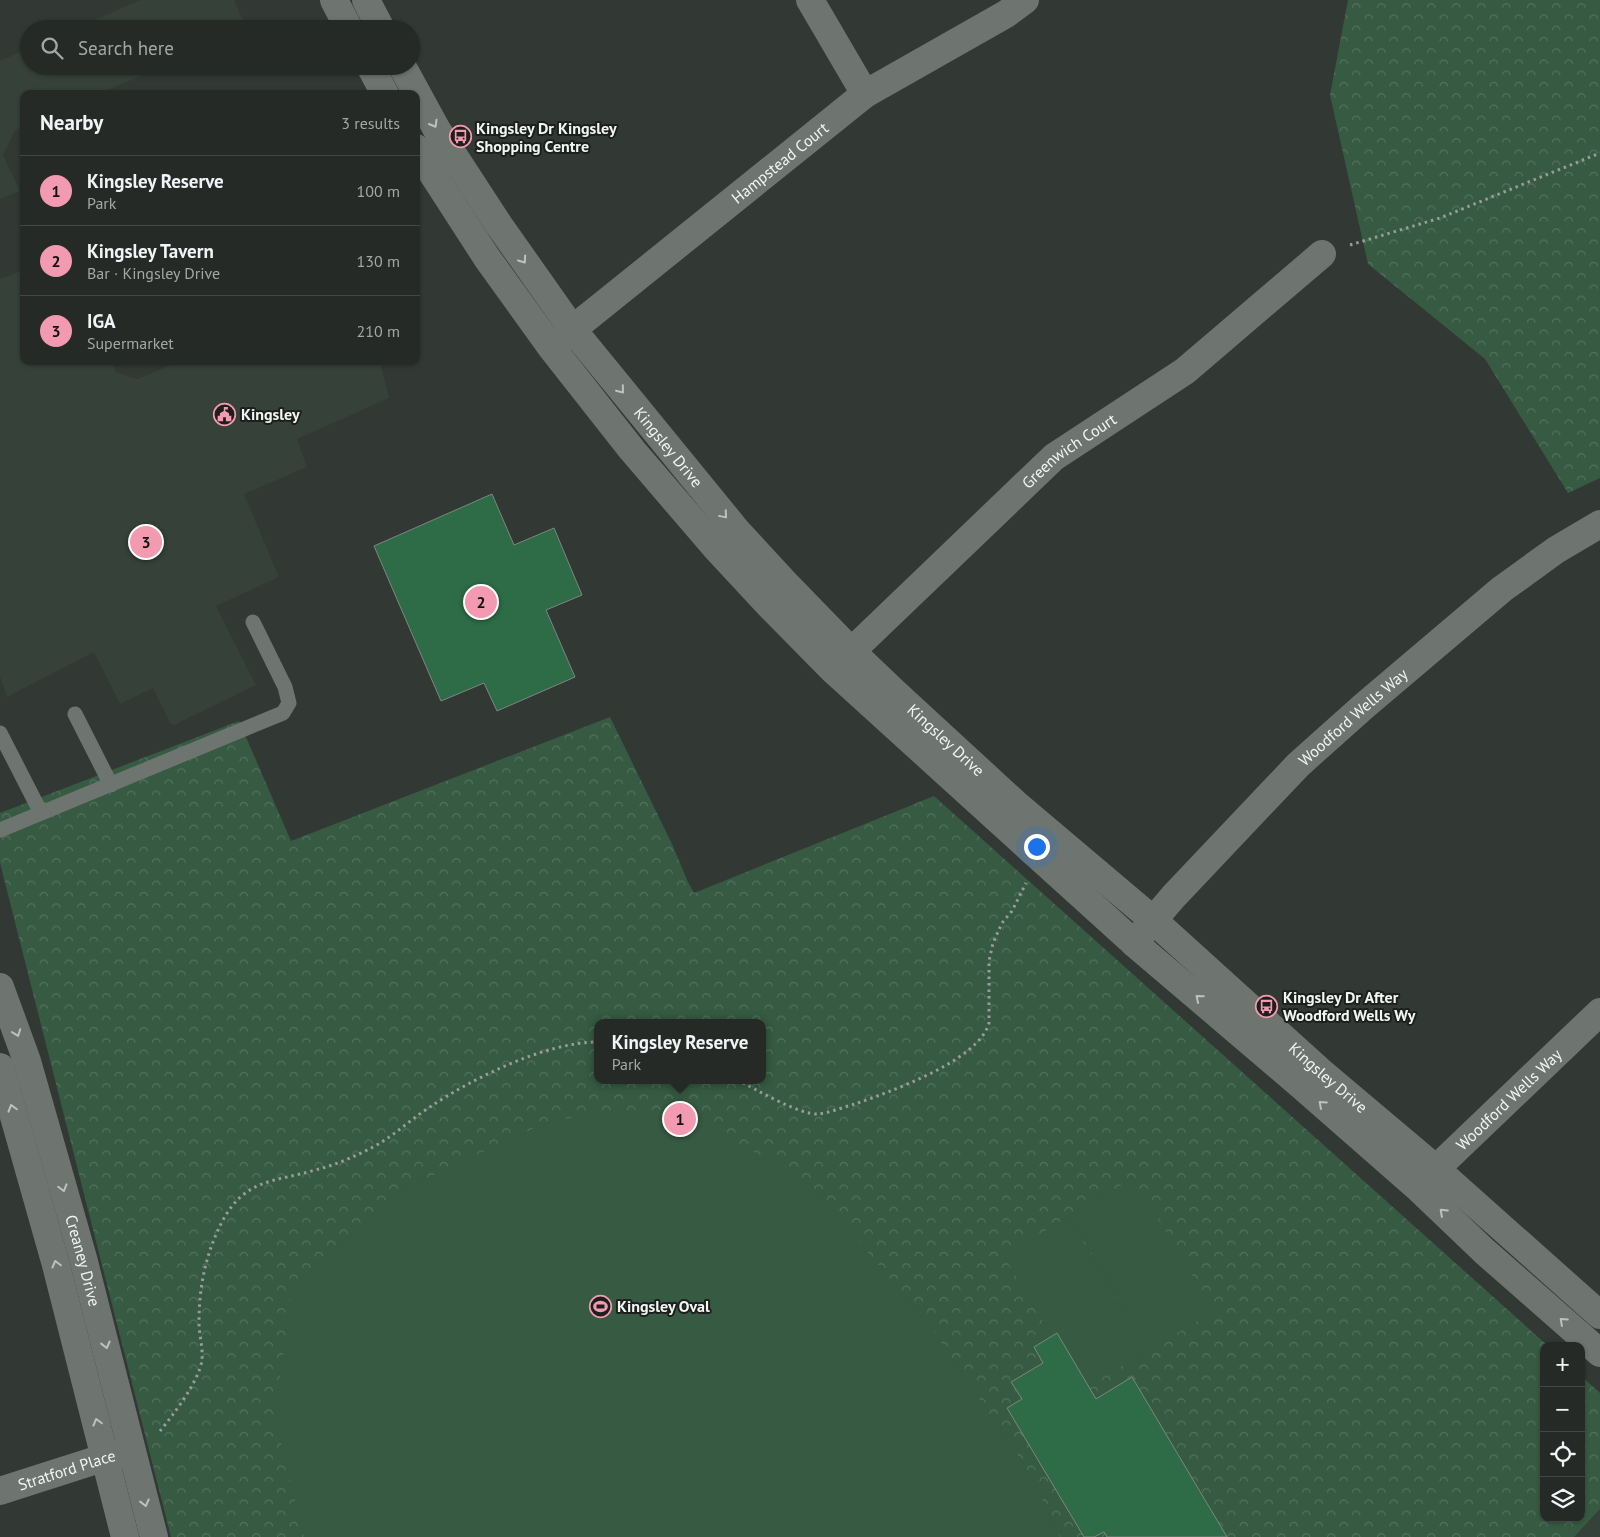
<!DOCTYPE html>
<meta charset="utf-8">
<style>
body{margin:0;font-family:"PT Sans",sans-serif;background:#2e322f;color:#f1f3f6}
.controls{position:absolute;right:15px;bottom:15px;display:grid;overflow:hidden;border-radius:10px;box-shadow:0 1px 4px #0004}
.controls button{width:45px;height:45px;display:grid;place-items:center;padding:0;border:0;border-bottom:1px solid #424644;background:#262a27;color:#f1f3f6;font:25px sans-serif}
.you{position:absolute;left:1036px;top:846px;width:18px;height:18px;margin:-12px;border:4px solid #fff;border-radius:50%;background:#1a73e8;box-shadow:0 0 0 8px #1a73e833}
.badge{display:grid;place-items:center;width:32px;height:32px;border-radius:50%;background:#f29aaf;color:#111;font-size:16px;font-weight:700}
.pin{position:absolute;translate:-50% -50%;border:2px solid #fff;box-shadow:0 1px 5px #0006}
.popup{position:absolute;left:594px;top:1019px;width:172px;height:65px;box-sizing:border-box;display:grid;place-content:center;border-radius:10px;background:#262a27;filter:drop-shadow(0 1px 4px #0005);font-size:16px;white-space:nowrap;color:#a4a7a7}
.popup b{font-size:19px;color:#f1f3f6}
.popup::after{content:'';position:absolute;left:50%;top:100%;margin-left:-10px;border:10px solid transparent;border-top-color:#262a27}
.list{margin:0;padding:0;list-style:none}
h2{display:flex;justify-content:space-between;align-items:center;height:65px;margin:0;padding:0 20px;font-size:21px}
h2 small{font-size:16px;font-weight:400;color:#a4a7a7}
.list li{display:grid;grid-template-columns:32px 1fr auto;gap:15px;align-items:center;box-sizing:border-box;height:70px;padding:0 20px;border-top:1px solid #424644}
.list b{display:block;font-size:19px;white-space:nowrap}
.list p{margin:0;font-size:16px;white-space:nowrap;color:#a4a7a7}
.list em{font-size:16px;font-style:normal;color:#a4a7a7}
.icon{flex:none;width:28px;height:28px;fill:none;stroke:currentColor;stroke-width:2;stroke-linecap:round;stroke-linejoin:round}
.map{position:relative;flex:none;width:1600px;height:1537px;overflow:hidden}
.search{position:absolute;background:#262a27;box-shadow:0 1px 4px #0004;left:20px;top:20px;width:400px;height:55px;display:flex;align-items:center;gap:12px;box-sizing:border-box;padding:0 18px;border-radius:28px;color:#a4a7a7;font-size:19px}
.panel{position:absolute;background:#262a27;box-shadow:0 1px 4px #0004;left:20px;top:90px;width:400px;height:275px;border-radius:10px}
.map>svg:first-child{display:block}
.built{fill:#354139}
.park{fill:url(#park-crowns);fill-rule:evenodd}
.pitch{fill:#365a42}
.building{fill:#2d6c46;stroke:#7f8681}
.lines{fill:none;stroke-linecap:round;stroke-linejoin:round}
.path{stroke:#989d99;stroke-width:3;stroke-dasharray:2.5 4;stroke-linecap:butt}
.lane{stroke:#6e7570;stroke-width:15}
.street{stroke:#6e7570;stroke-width:28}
.secondary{stroke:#6e7570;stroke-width:28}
.oneway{stroke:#bdc2bf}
.labels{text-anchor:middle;stroke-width:4;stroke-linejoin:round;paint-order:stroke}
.poi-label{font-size:16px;font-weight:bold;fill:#f2f6f3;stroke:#1c1f1d;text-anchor:start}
.street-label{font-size:16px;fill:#f2f6f3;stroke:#1c1f1d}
</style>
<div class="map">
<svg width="1600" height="1537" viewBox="0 0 1600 1537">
<defs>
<pattern id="park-crowns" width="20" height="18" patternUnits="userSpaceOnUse" patternTransform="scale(1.25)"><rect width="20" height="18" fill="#365a42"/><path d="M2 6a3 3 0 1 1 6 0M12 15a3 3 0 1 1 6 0" fill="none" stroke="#54725e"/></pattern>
</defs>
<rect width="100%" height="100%" fill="#323834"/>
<!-- built -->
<path class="built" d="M140,0H234L247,29H74Z
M29,48V66H163L99,94H24V126L15,130L3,155L20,191L0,199V61Z
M24,270V361H111L116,372L137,379L181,361H380L389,398L297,439L307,467L244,494L279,577L216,606L256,685L174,725L171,724L153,688L120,704L94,652L7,697L0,677V279Z
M1600,1509V1537H1574Z"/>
<!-- park -->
<path class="park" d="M1348,0H1600V478L1568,493L1485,359L1368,264L1330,95Z
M610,717L672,844L688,882L694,893L934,796L1548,1346H1544V1518H1581V1376L1600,1393V1509L1574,1537H171L0,863V813L239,721L291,841ZM598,1023H762V1080H598Z"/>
<!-- pitch -->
<path class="pitch" d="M678,1109L810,1184L929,1325L1027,1469L1060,1537H304L275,1418L292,1286L397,1192L552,1120Z
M1133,1178L1214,1311L1083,1389L1004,1256L1068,1217L1139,1333L1070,1216Z"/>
<!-- building -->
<path class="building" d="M492,494L514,545L554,528L582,595L546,610L575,677L497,711L484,683L441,701L374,546Z
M1057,1333L1096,1399L1132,1377L1227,1537H1107L1104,1532L1094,1537H1084L1007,1408L1022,1399L1011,1382L1043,1363L1034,1347Z"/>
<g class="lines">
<!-- path -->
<path class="path" d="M1350,245L1440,218L1600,153
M737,1080C756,1089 799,1115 818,1114C830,1113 843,1107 855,1104C889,1092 979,1061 989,1023V961L993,943L1002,923L1012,911L1026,883
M160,1431C174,1414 199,1381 202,1360C203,1347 199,1334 199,1322C199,1286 206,1252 223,1220C246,1178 275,1182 315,1170C336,1165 356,1156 375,1146C395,1135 411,1119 430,1107C473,1078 546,1042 598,1042"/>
<!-- lane -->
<path class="lane" d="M75,714L111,785
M0,733L41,813
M0,830L283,713L289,703L285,687L253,622"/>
<!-- street -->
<g class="street">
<path d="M810,0L865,94"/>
<path id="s1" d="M553,345L865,94L1006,14L1025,0"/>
<path id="s2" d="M835,667L1054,457L1185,371L1322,254"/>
<path id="s3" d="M1134,943L1173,897L1298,765L1364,706L1502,589L1556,550L1600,524"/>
<path id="s4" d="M1419,1185L1600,1012"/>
<path id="s5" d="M0,1491L106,1457L128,1452"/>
</g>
<!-- secondary -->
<g class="secondary">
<path d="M334,0L349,29"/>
<path d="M366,0L381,29"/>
<path d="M370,66L385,94"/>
<path id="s6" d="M402,66L437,130L499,225L573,330L737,531L785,583L851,651L894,692L1017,805L1153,920L1321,1072L1436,1169L1600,1315"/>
<path d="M416,148L487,258L551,347L632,450L716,548L769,605L833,670L1134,943L1303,1087L1417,1187L1484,1251L1600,1353"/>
<path id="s7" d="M0,987L27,1061L83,1258L154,1537"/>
<path d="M0,1067L56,1265L125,1537"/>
</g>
</g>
<!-- one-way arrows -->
<defs><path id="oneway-chevron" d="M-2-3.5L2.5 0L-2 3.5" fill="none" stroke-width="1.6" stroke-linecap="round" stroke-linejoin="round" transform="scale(1.25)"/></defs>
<g class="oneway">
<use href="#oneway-chevron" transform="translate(434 124) rotate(60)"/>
<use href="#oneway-chevron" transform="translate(523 260) rotate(55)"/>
<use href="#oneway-chevron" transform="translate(621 390) rotate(51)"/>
<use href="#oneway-chevron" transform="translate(724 515) rotate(50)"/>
<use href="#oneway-chevron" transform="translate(1199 998) rotate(-140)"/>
<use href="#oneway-chevron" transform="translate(17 1033) rotate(70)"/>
<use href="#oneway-chevron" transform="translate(1322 1104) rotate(-138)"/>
<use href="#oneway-chevron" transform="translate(12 1108) rotate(-106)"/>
<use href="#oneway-chevron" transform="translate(63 1188) rotate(74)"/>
<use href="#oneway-chevron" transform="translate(1443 1212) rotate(-137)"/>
<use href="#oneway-chevron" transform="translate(56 1264) rotate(-105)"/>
<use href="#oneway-chevron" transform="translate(1563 1321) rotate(-138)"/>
<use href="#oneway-chevron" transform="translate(106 1345) rotate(76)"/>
<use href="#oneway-chevron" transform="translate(97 1422) rotate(-105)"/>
<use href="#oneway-chevron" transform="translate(145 1503) rotate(76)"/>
</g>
<!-- icons -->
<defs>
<symbol id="bus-ring" viewBox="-11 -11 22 22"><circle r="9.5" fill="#1c1f1d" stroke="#f29aaf" stroke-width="1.5"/><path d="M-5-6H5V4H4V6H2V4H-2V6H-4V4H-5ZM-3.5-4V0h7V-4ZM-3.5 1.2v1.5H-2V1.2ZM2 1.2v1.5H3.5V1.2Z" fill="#f29aaf"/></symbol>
<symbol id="civic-ring" viewBox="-11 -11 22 22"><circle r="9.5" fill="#1c1f1d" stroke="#f29aaf" stroke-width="1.5"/><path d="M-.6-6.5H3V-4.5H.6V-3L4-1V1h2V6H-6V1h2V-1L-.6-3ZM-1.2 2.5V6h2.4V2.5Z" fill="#f29aaf"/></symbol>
<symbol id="stadium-ring" viewBox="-11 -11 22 22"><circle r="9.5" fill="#1c1f1d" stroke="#f29aaf" stroke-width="1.5"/><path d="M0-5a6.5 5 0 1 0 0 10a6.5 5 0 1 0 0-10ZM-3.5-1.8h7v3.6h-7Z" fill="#f29aaf"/></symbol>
</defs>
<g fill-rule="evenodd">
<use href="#bus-ring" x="448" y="124" width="25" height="25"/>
<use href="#civic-ring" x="212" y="402" width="25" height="25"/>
<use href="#bus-ring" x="1254" y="994" width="25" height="25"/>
<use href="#stadium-ring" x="588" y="1294" width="25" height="25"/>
</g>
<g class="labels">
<!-- poi labels -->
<g class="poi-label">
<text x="476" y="134">Kingsley Dr Kingsley<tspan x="476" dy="18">Shopping Centre</tspan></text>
<text x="241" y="420">Kingsley</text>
<text x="1283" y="1003">Kingsley Dr After<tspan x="1283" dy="18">Woodford Wells Wy</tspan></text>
<text x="617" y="1312">Kingsley Oval</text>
</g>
<!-- street labels -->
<g class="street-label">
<text dy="6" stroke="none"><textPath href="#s1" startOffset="291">Hampstead Court</textPath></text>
<text dy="6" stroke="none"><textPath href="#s6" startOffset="466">Kingsley Drive</textPath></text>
<text dy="6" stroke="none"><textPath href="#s2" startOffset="319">Greenwich Court</textPath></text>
<text dy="6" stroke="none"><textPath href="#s3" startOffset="315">Woodford Wells Way</textPath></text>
<text dy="6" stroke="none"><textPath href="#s6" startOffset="870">Kingsley Drive</textPath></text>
<text dy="6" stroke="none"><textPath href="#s6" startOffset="1380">Kingsley Drive</textPath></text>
<text dy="6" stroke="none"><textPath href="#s4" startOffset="124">Woodford Wells Way</textPath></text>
<text dy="6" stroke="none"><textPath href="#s7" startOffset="286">Creaney Drive</textPath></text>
<text dy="6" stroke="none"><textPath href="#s5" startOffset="70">Stratford Place</textPath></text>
</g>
</g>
</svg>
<div class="controls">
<button>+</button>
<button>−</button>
<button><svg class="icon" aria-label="locate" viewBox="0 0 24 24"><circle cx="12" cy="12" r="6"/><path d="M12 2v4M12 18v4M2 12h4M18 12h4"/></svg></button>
<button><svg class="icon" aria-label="layers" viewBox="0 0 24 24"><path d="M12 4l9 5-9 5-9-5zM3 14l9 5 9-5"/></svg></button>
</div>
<div class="you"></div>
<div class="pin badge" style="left:680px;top:1119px">1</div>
<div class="popup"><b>Kingsley Reserve</b>Park</div>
<div class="pin badge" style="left:481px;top:602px">2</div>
<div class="pin badge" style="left:146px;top:542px">3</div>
<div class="search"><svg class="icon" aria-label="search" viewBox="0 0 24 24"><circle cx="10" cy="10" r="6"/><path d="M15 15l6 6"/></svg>Search here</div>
<section class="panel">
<h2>Nearby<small>3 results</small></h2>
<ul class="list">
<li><span class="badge">1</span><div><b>Kingsley Reserve</b><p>Park</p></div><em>100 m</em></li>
<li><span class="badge">2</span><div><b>Kingsley Tavern</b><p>Bar · Kingsley Drive</p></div><em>130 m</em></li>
<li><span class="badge">3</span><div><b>IGA</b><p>Supermarket</p></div><em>210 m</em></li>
</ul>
</section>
</div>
